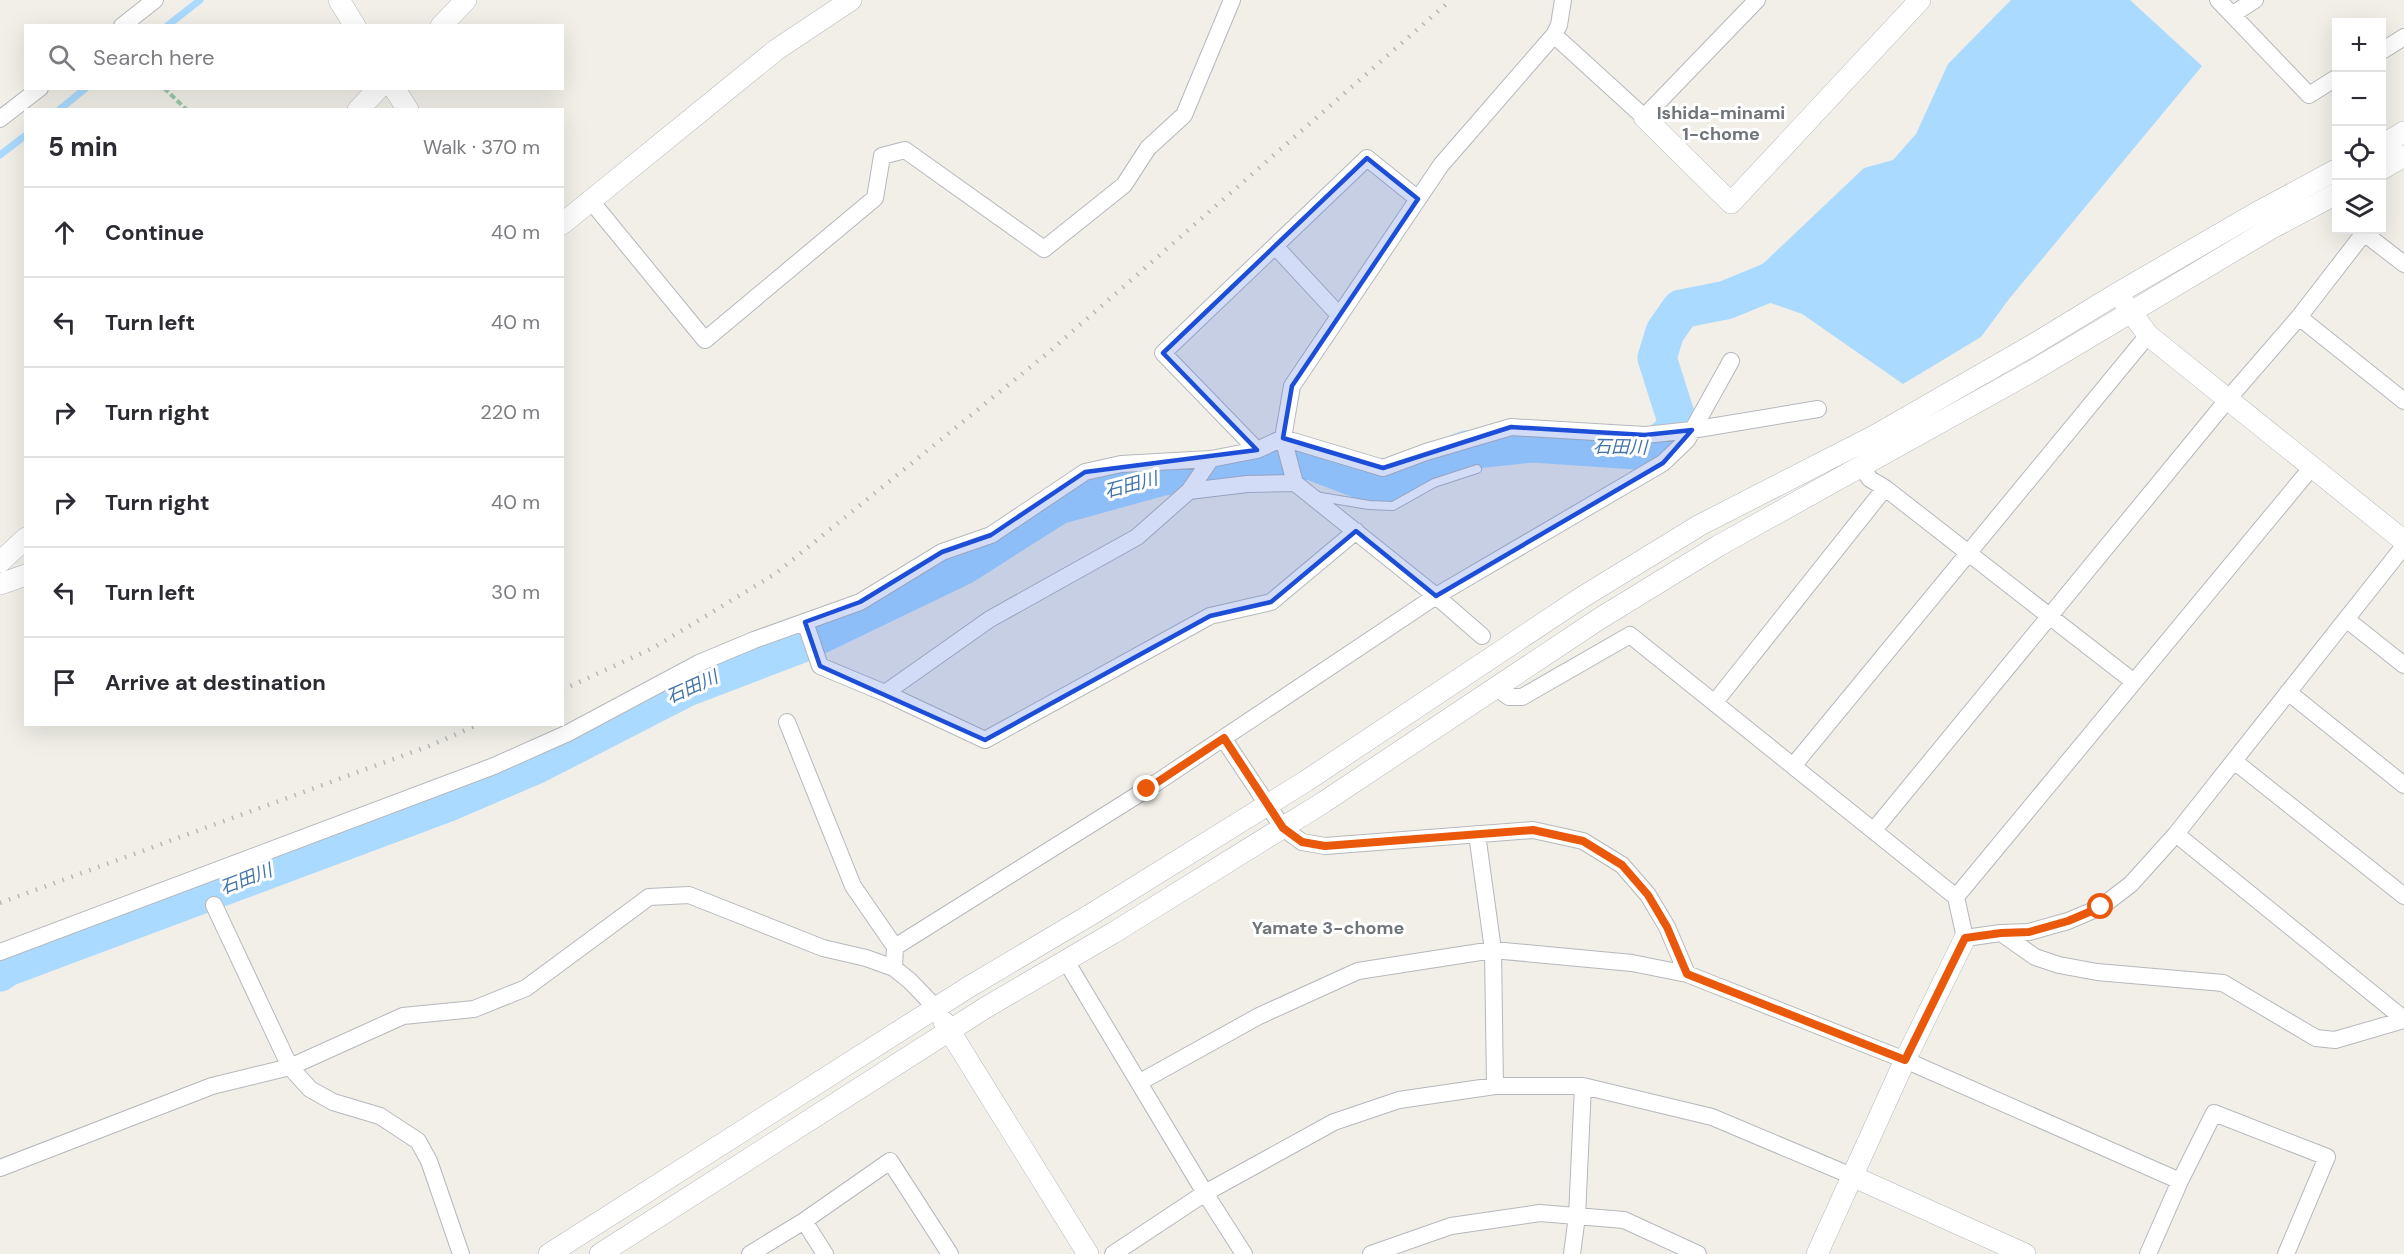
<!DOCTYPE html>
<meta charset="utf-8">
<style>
body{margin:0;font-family:"DM Sans","Noto Sans JP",sans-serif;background:#f2f2f3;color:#2b2b33}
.controls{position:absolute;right:18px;top:18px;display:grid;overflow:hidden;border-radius:0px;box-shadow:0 6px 24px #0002}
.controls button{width:54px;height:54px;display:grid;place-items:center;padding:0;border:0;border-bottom:2px solid #e1e1e2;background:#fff;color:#2b2b33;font:30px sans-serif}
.stop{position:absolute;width:18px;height:18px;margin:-14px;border:4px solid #ea580c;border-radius:50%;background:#fff}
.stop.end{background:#ea580c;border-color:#fff;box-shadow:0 2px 6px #0008}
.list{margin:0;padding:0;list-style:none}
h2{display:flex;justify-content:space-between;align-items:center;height:78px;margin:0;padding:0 24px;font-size:26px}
h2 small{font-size:20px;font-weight:400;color:#7c7c81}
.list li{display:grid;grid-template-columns:39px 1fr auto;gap:18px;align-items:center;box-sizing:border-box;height:90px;padding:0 24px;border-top:2px solid #e1e1e2}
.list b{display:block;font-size:22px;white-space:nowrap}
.list em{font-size:20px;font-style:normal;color:#7c7c81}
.icon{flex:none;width:33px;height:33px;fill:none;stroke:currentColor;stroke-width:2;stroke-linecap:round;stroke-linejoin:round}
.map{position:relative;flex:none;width:2404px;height:1254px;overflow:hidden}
.search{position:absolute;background:#fff;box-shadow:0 6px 24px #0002;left:24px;top:24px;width:540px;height:66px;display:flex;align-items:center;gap:15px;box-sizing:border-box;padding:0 21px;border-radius:0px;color:#7c7c81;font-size:22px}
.panel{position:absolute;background:#fff;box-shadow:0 6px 24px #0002;left:24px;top:108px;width:540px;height:618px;border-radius:0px}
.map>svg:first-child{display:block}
.water{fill:#aadaff}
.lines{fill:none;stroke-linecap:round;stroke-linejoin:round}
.stream{stroke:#aadaff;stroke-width:7}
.river{stroke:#aadaff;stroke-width:39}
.service-casing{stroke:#b5b8bc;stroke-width:10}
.minor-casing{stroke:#b5b8bc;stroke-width:18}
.tertiary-casing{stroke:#b5b8bc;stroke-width:22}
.path{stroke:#9cc7a9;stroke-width:4;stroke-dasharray:6 3;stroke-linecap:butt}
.service{stroke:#fff;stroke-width:8}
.minor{stroke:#fff;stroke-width:16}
.tertiary{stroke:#fff;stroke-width:21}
.rail{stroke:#b6b7b8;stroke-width:4.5;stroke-dasharray:1.5 8;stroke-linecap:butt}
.route{stroke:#ea580c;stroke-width:8}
.marked{fill:#1d4ed8;fill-opacity:0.2;stroke:#1d4ed8;stroke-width:4.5;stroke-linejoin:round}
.labels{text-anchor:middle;stroke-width:6;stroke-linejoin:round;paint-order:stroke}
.neighbourhood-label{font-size:18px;font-weight:bold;fill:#70757a;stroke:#fff}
.water-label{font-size:18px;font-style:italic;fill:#4174aa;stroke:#fff}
</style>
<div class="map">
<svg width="2404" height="1254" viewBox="0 0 2404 1254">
<rect width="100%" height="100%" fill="#f1efe8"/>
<!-- water -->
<path class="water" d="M2011,0H2130L2202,66L2009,299L1981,337L1903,384L1749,277L1864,168L1893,160L1916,134L1948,64Z"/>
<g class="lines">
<!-- stream -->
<path class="stream" d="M167,26L200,0
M59,110L86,88
M0,155L26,135"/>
<!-- river -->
<path class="river" d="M0,972L7,967L446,803L537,764L687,687L802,643L962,566L1058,505L1163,476L1310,460L1378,486L1466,450L1532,443L1651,451L1679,427L1657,358L1665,332L1681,309L1726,300L1770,282L1810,296"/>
<defs>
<path id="service" d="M1315,496L1369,505L1393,506L1434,483L1477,469"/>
<path id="minor" d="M2218,0L2309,95L2336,78
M2233,14L2255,0
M122,26L155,0
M1554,35L1644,117L1757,0
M2382,51L2404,37
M0,119L40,88
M591,201L705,340L875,198L882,156L905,150L1044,249L1124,185L1148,148L1184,115L1232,0
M2364,233L2404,264
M1275,246L1339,315
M2299,317L2404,401
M1257,450L1163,353L1367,158L1418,199
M1295,483L1247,484L1189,491L1137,537L990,619L885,693L985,740L1210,616L1271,602L1356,531
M1885,488L2134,682
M1189,491L1211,459
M2346,619L2404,665
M805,622L820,666L885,693
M1482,636L1436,596L1295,483L1283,438L1292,386L1441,165L1554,35L1559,25L1563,0
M1497,688L1509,697H1522L1630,635L1956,897L1965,938L2001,933L2029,932L2068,921L2101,907L2131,884L2176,834L2404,546
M2288,692L2404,785
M1715,702L1885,488L1870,479L1861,467
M787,722L853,886L895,947
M1223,738L1283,828L1302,842L1325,846L1533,830L1583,841L1622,865L1648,895L1667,927L1687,974
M2234,761L2404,896
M1793,766L2148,335
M1874,830L2228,399L2299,317L2364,233V230
M1477,834L1493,950L1495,1086
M2176,834L2404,1019
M1956,897L2312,467
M214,905L290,1067L310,1089L333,1102L380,1116L418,1141L429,1161L461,1254
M2001,933L2035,957L2059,965L2097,972L2223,983L2316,1038L2335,1040L2404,1020
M0,952L494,766L568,733L699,663L754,640L860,602L942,552L991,535L1085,472L1121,464L1211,459L1257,450L1283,438L1383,468L1426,452L1511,427L1645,435L1692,430L1818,409
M1066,961L1205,1193L1244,1254
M894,968L895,947L1147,789L1436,596L1663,463L1687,440L1731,361
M1140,1082L1259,1016L1358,971L1493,950L1632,963L1687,974L1905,1060L2180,1181
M0,1168L212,1086L290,1067L403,1016L474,1009L526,988L649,897L689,895L823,948L866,958L894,968L910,981L936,1008
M804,1221L825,1254
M750,1254L804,1221L890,1161L950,1254
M1113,1254L1205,1193L1334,1122L1399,1100L1495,1086H1583L1712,1117L1852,1176
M1371,1254L1451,1226L1540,1213L1624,1220L1698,1254
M1572,1254L1577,1216L1583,1086
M2148,1254L2180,1181L2214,1113L2327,1157L2286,1254"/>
<path id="tertiary" d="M339,0L355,26
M441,26L466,0
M394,88L408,110
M358,110L379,88
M1644,117L1731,203L1920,0
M2382,145L2404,132
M2382,169L2404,156
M562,224L776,50L851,0
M2125,304L2148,335L2404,541
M0,562L26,538
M0,584L26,575
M944,1022L1088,1254
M1852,1176L2025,1254
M549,1254L967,988L1095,912L1306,781L1581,598L1700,525L1874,436L2036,343L2118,293L2256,213L2336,170
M600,1254L985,1008L1113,933L1324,802L1599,619L1718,546L2029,373L2270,229L2336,194
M1817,1254L1905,1060L1965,938"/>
</defs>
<!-- service casing -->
<use href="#service" class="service-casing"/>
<!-- minor casing -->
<use href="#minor" class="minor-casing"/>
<!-- tertiary casing -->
<use href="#tertiary" class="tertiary-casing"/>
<!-- path -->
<path class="path" d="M164,88L187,110"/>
<!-- service -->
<use href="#service" class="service"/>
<!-- minor -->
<use href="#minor" class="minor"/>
<!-- tertiary -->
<use href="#tertiary" class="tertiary"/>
<!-- rail -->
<path class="rail" d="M562,690L653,648L775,574L1049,352L1451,0
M0,903L432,745L479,724"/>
</g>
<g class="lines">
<!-- route -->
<path class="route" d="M1147,789L1224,738L1283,828L1302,842L1325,846L1533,830L1583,841L1622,865L1648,895L1667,927L1687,974L1905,1060L1965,938L2001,933L2029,932L2068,921L2101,907"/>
</g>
<!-- marked area -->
<path class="marked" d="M1367,158L1418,199L1292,386L1283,438L1383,468L1511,427L1645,435L1692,430L1663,463L1436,596L1356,531L1271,602L1210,616L985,740L820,666L805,622L860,602L942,552L991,535L1085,472L1257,450L1163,353Z"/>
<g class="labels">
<!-- neighbourhood labels -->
<g class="neighbourhood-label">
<text x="1721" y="119">Ishida-minami<tspan x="1721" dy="21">1-chome</tspan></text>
<text x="1328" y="934">Yamate 3-chome</text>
</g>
<!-- water labels -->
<g class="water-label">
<text transform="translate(1620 447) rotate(1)" y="6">石田川</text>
<text transform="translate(1131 485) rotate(-15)" y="6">石田川</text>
<text transform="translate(692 687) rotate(-24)" y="6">石田川</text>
<text transform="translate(246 879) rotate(-21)" y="6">石田川</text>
</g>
</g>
</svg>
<div class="controls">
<button>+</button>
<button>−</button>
<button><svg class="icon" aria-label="locate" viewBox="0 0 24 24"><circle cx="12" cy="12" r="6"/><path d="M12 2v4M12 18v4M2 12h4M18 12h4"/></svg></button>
<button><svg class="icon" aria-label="layers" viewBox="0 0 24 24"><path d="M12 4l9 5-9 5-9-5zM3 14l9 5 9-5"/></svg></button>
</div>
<div class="stop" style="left:2101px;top:907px"></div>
<div class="stop end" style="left:1147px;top:789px"></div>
<div class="search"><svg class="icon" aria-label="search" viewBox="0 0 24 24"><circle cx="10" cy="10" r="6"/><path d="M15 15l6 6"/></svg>Search here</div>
<section class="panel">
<h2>5 min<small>Walk · 370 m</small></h2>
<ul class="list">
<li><svg class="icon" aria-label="ahead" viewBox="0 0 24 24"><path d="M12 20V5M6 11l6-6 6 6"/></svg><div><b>Continue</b></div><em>40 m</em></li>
<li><svg class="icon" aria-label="left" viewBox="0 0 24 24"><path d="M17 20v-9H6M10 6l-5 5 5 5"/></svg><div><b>Turn left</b></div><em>40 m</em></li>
<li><svg class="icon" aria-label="right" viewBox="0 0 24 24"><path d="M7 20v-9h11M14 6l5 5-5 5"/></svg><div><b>Turn right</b></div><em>220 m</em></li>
<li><svg class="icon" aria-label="right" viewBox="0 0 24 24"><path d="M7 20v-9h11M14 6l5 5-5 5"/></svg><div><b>Turn right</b></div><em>40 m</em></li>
<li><svg class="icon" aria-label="left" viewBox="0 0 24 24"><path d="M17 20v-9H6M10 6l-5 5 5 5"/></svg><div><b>Turn left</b></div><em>30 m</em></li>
<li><svg class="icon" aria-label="arrive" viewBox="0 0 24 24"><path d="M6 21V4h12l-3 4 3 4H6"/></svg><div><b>Arrive at destination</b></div></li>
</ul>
</section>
</div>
